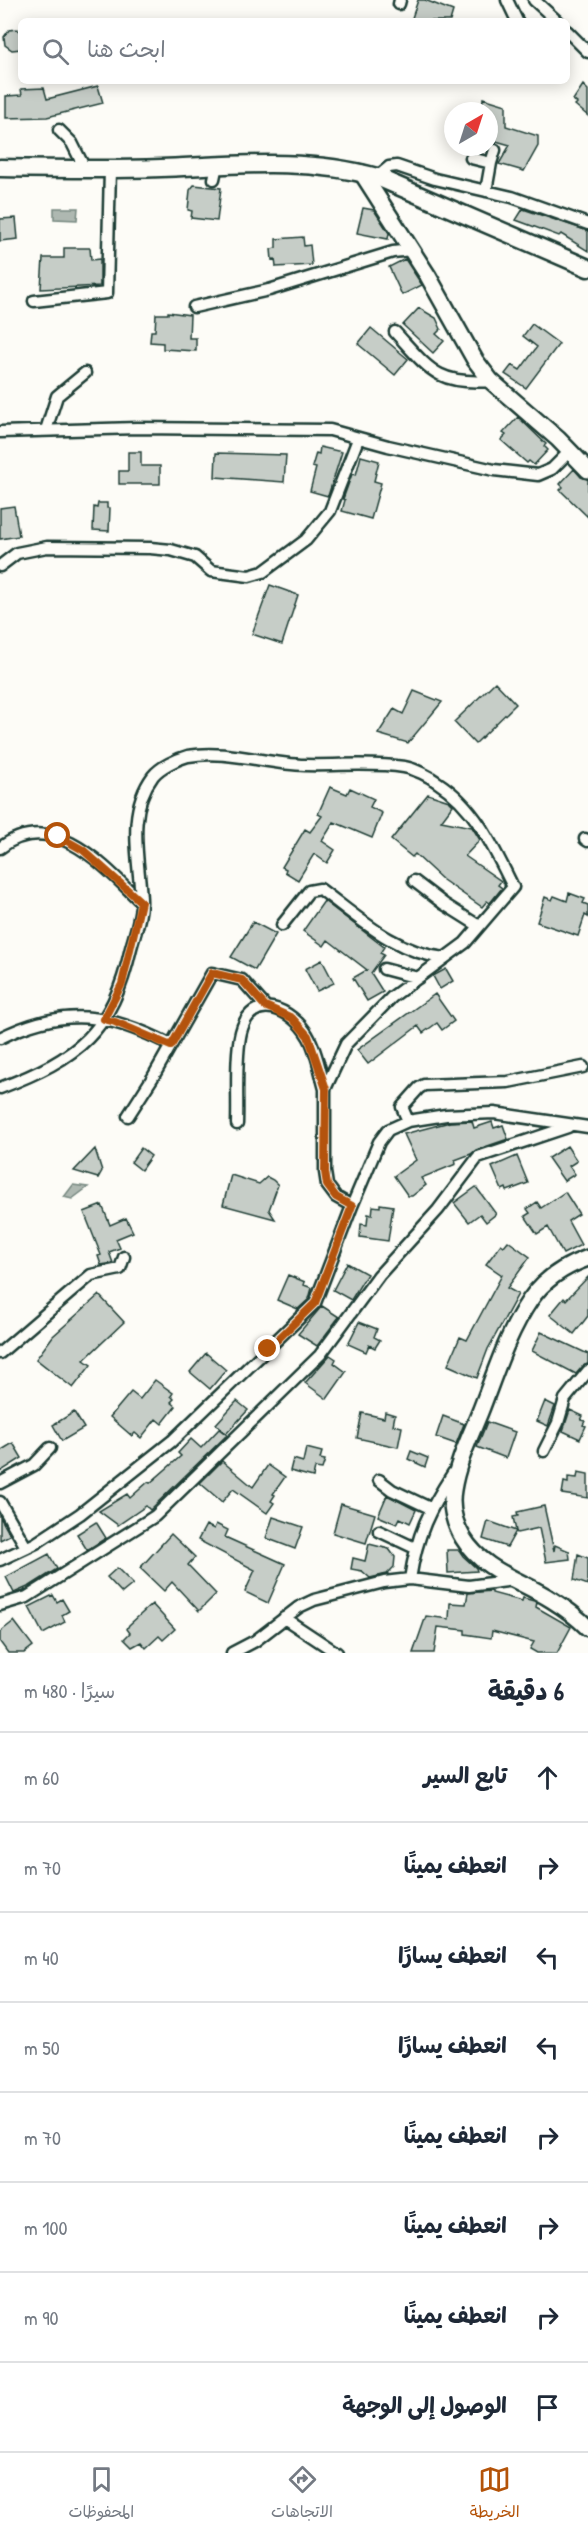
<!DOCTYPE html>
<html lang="ar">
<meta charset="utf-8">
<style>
body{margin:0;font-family:"Patrick Hand","Playpen Sans Arabic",sans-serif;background:#f2f2f3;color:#1f2937;direction:rtl}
.compass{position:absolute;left:444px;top:102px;width:54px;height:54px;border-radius:50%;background:#fff;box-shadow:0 3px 15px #0003;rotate:39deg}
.stop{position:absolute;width:18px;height:18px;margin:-14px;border:4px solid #b45309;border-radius:50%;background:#fff}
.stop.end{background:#b45309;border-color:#fff;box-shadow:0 2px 6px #0008}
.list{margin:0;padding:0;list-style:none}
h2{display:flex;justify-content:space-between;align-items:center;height:78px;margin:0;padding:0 24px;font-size:26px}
h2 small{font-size:20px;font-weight:400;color:#747a83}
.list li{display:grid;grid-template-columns:39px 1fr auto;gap:18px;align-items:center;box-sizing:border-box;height:90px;padding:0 24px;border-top:2px solid #e0e1e3}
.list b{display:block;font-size:22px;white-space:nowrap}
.list em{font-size:20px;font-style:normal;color:#747a83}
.icon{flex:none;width:33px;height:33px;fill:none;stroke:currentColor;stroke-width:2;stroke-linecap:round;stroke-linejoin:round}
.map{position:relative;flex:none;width:588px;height:1653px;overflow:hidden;direction:ltr}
.search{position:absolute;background:#fff;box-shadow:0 3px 15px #0003;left:18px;right:18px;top:18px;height:66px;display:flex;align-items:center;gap:15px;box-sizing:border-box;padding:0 21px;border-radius:9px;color:#747a83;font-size:22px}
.sheet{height:798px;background:#fff}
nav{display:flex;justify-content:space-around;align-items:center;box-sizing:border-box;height:84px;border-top:2px solid #e0e1e3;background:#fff;font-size:16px;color:#747a83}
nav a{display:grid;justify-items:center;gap:3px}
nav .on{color:#b45309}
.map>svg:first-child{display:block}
.water{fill:#aeb8b1;stroke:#75877f;stroke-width:1.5}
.building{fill:#c6cdc7;stroke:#1f3d34;stroke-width:1.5}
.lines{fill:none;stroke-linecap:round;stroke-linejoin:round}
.street-casing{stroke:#1f3d34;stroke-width:15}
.secondary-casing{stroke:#1f3d34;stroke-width:20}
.primary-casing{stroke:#1f3d34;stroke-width:21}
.street{stroke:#fdfcf7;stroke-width:10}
.secondary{stroke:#fdfcf7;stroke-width:15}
.primary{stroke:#fdfcf7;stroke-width:16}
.route{stroke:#b45309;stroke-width:8}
</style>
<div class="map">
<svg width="588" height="1653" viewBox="0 0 588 1653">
<rect width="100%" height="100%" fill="#fdfcf7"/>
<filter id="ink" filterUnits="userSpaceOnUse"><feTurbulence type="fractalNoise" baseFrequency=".0167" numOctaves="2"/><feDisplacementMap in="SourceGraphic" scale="12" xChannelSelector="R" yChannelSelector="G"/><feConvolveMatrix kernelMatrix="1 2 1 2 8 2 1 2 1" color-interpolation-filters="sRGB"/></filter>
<g filter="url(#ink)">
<!-- water -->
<path class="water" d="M54,208H78L77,220L54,219Z
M73,1185L88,1187L72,1199L64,1197Z"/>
<!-- building -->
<path class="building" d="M418,0H425L453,11L450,21H411Z
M17,29L21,32V49L12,50L5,45L4,37L9,30Z
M583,85L588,90V116L575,105L577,103L573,100Z
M98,86L103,103L47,117L6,118V96L22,95L21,89L44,88L47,99Z
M483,98L506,105V126L538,136V146L524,171L499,164L510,145L489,139V111H482Z
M194,185L221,188L217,221L191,218L192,211L188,210L190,190Z
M363,208L374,210L389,233L388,239L357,233Z
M523,209L588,231V251L561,234L559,236L516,220Z
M16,218L18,239L0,241V219Z
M303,237L304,246L310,245L312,265L276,267L275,259L272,260L271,249L276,248V239Z
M64,248H90L91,260L100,259V286L41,289L43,258H64Z
M405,259L422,285L402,295L389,267Z
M419,308L436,318L441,329L436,334L444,341L433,353L403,325Z
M168,312L190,315L189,338H196V351L163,349V343L150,342L151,331H155L156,314H168Z
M532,324L559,344L526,388L505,374L512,365L520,370L537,347L523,336Z
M371,328L408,359L395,375L358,344Z
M518,417L546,444L544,446L548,450L534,465L529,461L527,463L501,440L506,435L503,433Z
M320,447L342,452L328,496L310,491L316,468L312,467L316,453L319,454Z
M128,452H141V466H160V484H119V471H128Z
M216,453L286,455L284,482L215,477Z
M361,456L379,461L374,481L381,483L371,519L342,511L345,500L343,499L352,474L356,475Z
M574,469L581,477L588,479V517L560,490L563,487L560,484Z
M98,503H107V508H110L109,531L93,530L94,507L97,508Z
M14,506L19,536L0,539V508Z
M270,585L298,595L282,644L252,634Z
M495,682L516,704L475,744L454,722Z
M414,691L442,702L408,743L378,734L394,709L403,714Z
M330,787L347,794L350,788L374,799L370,807L382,813L372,838L334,822L322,841L335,850L327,863L314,854L298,880L285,872L286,869L282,867L305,829L310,832L322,816L318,814Z
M428,794L449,801L453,805L441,821L472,827L480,840L465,856L501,881L498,885L502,888L490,903L487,901L482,907L443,880L415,854L412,857L391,840Z
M569,893L585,899L583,903L588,905V917L585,915L578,936L537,922L545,897L552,900L554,896L567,901Z
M324,901L384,947L380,953L384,955L371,973L383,992L367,1001L353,978L367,970L328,940L324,946L303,931Z
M253,922L276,934L255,970L231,957Z
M322,960L334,983L317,991L305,969Z
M446,969L453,981L440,989L433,976Z
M435,994L454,1021L442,1030L437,1023L423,1033L418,1026L368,1064L357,1050Z
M472,1121L474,1128L492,1122L494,1128L503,1125L508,1139L476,1150L471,1154L455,1160L456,1164L421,1178L426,1185L412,1196H408L394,1176L416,1160L404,1134L450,1122Z
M567,1146L577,1161L569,1166L575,1174L564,1181L548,1158Z
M141,1148L151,1156L141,1170L131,1162Z
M95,1149L102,1171L98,1178L74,1171Z
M517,1156L528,1183L507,1191L506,1188L502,1190L492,1167Z
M231,1175L259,1184L267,1177L273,1180L278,1185L269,1210L275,1219L223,1205Z
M476,1187L496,1214L486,1222L480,1214L469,1222L454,1203Z
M565,1192L579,1214L568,1221L581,1245L563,1254L548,1227L537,1234L525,1216L530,1213L527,1209L537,1202L541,1208Z
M380,1204L393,1206L388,1241L360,1237L361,1224L367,1225L368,1214L372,1215L373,1206L380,1207Z
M102,1205L110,1225L126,1218L133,1232L116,1239L120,1248L109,1252L113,1263L101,1265L98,1256L101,1255L84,1212Z
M508,1241L530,1257L507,1288L518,1294L488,1349L477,1378L448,1365L460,1337L467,1340L502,1275L486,1264L501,1244L504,1246Z
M347,1263L367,1274L351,1300L333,1290Z
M288,1275L305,1282L304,1285L312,1288L309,1299L298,1309L277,1300Z
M588,1277V1316L574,1334L550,1315L564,1298L566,1300Z
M99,1295L124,1322L84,1360L91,1365L73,1388L36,1359L53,1336Z
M322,1306L339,1317L317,1346L298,1334Z
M359,1322L377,1329L374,1337L380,1340L375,1348L369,1345L366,1352L348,1344Z
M541,1332L588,1354V1364L583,1366L576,1374L532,1351Z
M206,1353L226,1370L210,1389L190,1372Z
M330,1355L336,1359L334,1363L346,1372L327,1399L305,1383Z
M155,1380L173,1393L171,1396L174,1399L171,1402L176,1406L162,1424L156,1419L141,1438L135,1433L132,1436L110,1417L131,1392L140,1399Z
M237,1401L248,1410L226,1434L216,1424Z
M545,1401L555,1406L548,1426L537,1421Z
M570,1410L583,1416L581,1420L585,1421L583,1425L586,1426L580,1439L563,1431Z
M74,1412L84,1428L62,1441L53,1425Z
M385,1412L395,1415L393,1425L402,1427L398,1447L357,1438L362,1413L384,1418Z
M443,1416L464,1424L456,1444L436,1437Z
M487,1422L515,1432L506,1458L477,1447Z
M219,1429L227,1435L150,1510L146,1506L118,1525L99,1511L127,1494L130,1498L148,1482L150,1483L181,1456L178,1453L191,1439L201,1448Z
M13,1443L22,1458L0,1472V1451Z
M306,1448L322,1452L320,1459L325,1460L322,1469L315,1468L313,1477L290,1471L293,1459L303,1462Z
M411,1451L428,1458L425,1467L408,1459Z
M222,1461L253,1487L268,1465L285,1477L273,1494L275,1495L271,1501L274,1503L267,1513L233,1489L222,1502L200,1483Z
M578,1472L588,1474V1498L562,1494L564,1482L568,1483V1477L577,1478Z
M387,1495L416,1510L410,1523L400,1518L397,1524L378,1516Z
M341,1504L375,1514L366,1543L333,1533Z
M544,1506L554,1551L555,1545L569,1551L570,1559L546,1562L539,1528L517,1533L516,1531L507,1547L483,1539L488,1521L516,1531L513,1517L518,1516L517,1512Z
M0,1517L10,1535L0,1540Z
M273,1517L303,1527L295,1549L266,1538Z
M96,1522L106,1538L87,1550L77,1534Z
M216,1524L228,1530L225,1537L285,1564L268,1603L245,1592L255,1570L198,1540L206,1525L214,1529Z
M171,1534L195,1557L188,1565L216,1594L199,1611L172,1582L164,1591L140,1568Z
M369,1544L389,1549L395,1557L394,1567L387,1574L370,1578L362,1571L351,1569L353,1558L365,1561Z
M447,1550H459L463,1556L476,1568L477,1571L448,1573Z
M49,1554L57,1569L30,1586L14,1593L6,1577Z
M578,1554L588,1558V1585L574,1580Z
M117,1568L133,1584L122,1593L107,1577Z
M492,1591V1593L522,1601L523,1598L534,1601L537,1602L536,1607L571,1627L557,1653H537L530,1649L534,1642L492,1631L491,1638L465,1634V1630L438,1627L434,1653H413L426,1616L449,1619L450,1603L466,1604L468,1593Z
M53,1595L57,1602L62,1599L69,1611L62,1615L65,1622L43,1634L29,1607Z
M152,1604L175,1629L163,1640L159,1636L146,1648L141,1642L132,1647L124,1639L130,1633L127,1629L129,1625Z
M14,1621L33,1646L24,1653H8L0,1642V1632Z"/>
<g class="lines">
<defs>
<path id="street" d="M507,0L517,21
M534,0L557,21
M399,4L400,0
M567,31L588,52
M59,130L72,143L85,169
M471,158L491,163L486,191
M491,163L495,150
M377,177L389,167L397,166L435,179L512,197L588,224
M214,179L217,165
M34,301L107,293L110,169
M194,307L269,290L393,252L411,250
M395,332C430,370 437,385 491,381
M46,430L57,396L85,373
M0,432L137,428L330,430L388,446L494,470L538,475L552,469L570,451
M0,566L17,553L47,547L150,548L171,550L195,557L211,571L249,576L263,572L306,540L330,511L358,439
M585,839L588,841
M0,848C53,807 105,867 141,902
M414,881L444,904L479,926
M282,925L309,891L320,889C358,917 395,953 445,958
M384,969L418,978
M0,1038C64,1006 109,1013 171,1045
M0,1088C79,1058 112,1032 131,948C135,933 142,914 141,899C139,858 126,812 153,776C160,767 177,759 188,756C226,749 266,764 305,765C338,766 371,762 404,767C415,769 429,776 437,782C475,806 494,848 513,887L465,943L392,997L346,1044L325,1089V1172L327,1185L336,1197L352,1206
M128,1116L153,1077L212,973L242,980L265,1006
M408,1121L402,1107L419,1088L424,1085L508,1082L583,1067
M237,1124C238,1097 235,1056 241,1032C252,990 293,1009 308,1036C317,1051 320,1072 325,1089
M0,1353L91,1275L120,1269L124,1257
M544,1451L558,1423L565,1399L588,1371
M379,1480L392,1490L430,1508
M0,1483L34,1465L50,1448
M0,1502L26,1547
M379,1531L415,1548
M0,1560L36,1543L80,1514L172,1441L315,1303L352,1206L379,1142L388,1130L408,1121L446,1115L494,1113L588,1127
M410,1579C417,1534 429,1510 453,1473
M0,1605L27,1597L155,1516L320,1355L379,1275L438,1210L478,1157L568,1127
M284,1618L337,1653
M232,1653L255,1641L299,1607L314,1600L384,1582L410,1579L469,1586L514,1580"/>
<path id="secondary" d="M362,173L428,276L475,360L491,381L558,439L588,470
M588,1258C565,1266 544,1279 530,1300C507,1334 495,1374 480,1412C470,1437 457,1463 453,1490C450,1507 454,1523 463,1538C483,1571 521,1580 552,1600C565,1608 577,1617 588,1628"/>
<path id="primary" d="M0,168C54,169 108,170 161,168C233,165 306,157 377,177L588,268"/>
</defs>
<!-- street casing -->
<use href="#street" class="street-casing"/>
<!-- secondary casing -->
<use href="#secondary" class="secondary-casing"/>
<!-- primary casing -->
<use href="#primary" class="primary-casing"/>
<!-- street -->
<use href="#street" class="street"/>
<!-- secondary -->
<use href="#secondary" class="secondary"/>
<!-- primary -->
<use href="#primary" class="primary"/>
</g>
</g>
<g class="lines" filter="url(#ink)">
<!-- route -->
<path class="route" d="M58,836L83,850L141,902L122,984L104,1019L115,1022L171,1046L212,973L242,980L265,1006L292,1018L308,1036L326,1089L325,1172L327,1185L336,1197L352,1206L315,1303L268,1349"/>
</g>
</svg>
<svg class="compass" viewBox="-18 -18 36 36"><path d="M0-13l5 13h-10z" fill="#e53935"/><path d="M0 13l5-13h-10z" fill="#747a83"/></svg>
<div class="stop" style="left:58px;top:836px"></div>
<div class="stop end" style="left:268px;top:1349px"></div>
<div class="search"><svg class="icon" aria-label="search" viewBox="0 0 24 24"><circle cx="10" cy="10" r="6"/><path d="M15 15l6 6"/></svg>ابحث هنا</div>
</div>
<section class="sheet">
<h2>6 دقيقة<small>سيرًا · 480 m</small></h2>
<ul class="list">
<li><svg class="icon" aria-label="ahead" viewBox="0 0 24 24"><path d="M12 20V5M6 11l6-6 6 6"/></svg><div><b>تابع السير</b></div><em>60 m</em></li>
<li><svg class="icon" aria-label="right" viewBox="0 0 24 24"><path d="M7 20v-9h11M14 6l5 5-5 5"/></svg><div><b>انعطف يمينًا</b></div><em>70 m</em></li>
<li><svg class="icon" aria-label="left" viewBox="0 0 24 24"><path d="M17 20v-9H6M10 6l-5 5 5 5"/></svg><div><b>انعطف يسارًا</b></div><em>40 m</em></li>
<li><svg class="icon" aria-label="left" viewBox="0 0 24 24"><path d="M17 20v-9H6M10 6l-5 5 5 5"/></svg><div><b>انعطف يسارًا</b></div><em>50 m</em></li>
<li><svg class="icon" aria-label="right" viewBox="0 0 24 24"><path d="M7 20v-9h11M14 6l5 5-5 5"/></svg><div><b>انعطف يمينًا</b></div><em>70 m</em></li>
<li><svg class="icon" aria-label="right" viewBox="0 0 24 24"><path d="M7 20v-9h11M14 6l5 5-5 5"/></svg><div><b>انعطف يمينًا</b></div><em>100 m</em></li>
<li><svg class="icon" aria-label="right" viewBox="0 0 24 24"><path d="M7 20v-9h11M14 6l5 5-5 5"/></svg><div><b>انعطف يمينًا</b></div><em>90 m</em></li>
<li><svg class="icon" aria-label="arrive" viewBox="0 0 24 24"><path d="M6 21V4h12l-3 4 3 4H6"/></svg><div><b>الوصول إلى الوجهة</b></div></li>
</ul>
</section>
<nav>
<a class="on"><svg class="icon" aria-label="map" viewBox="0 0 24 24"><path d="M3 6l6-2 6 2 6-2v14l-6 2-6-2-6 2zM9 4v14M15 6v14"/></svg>الخريطة</a>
<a><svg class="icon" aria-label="directions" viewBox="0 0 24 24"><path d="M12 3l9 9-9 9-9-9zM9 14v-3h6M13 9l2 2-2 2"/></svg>الاتجاهات</a>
<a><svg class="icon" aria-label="saved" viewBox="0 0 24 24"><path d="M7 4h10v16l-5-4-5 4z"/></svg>المحفوظات</a>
</nav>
